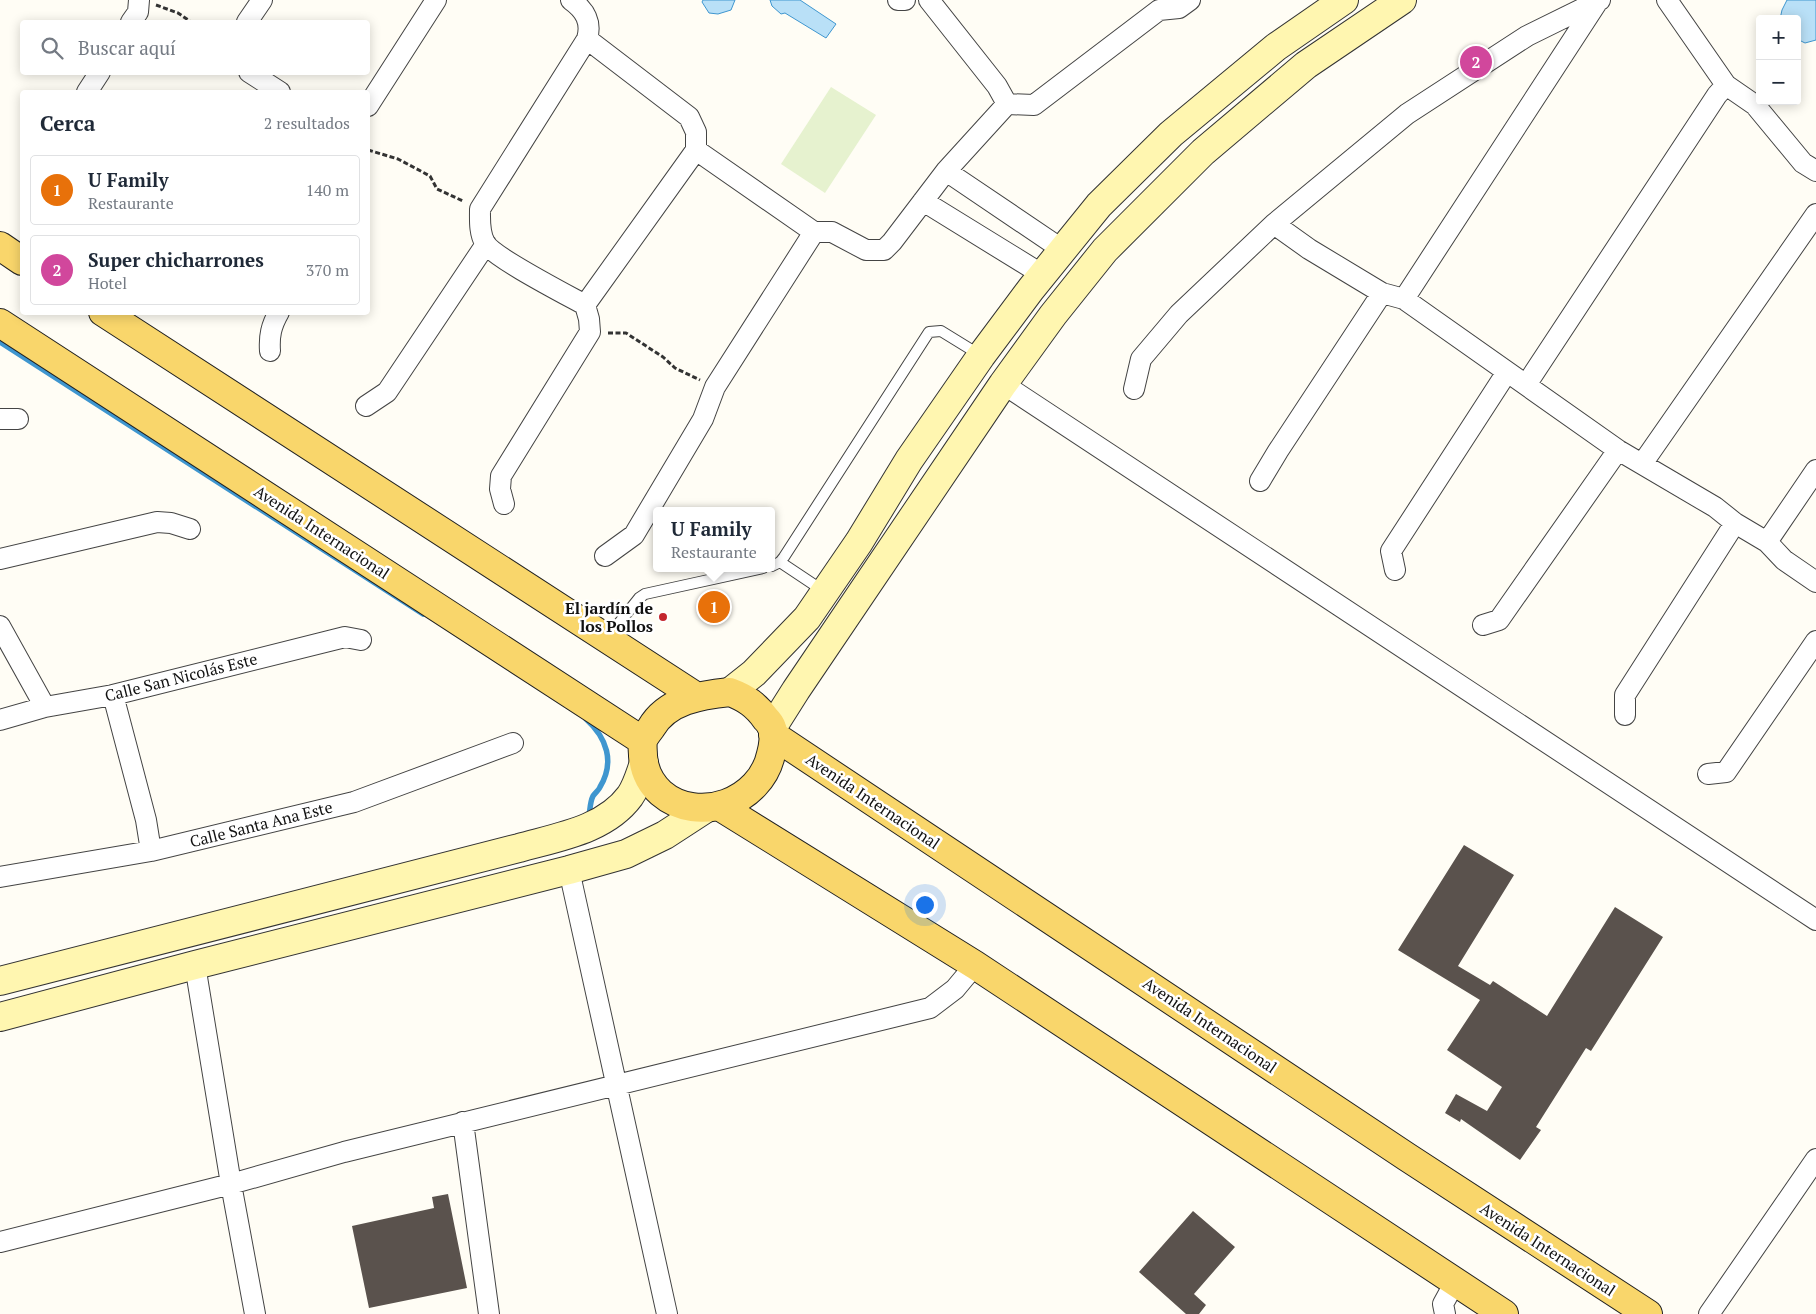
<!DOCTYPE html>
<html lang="es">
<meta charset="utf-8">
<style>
body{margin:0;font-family:"PT Serif",serif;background:#f2f2f3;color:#1f2937}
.controls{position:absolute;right:15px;top:15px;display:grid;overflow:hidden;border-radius:5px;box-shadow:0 2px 12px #0003}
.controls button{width:45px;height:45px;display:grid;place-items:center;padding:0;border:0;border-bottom:1px solid #e0e1e3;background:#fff;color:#1f2937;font:25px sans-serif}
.you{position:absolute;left:924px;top:904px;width:18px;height:18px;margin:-12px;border:4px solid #fff;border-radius:50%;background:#1a73e8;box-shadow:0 0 0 8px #1a73e833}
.badge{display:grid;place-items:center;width:32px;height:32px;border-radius:50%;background:#c4262e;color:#fff;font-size:16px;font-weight:700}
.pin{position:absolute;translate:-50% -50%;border:2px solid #fff;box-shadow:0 1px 5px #0006}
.popup{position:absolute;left:653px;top:507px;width:122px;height:65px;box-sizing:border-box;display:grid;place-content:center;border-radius:5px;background:#fff;filter:drop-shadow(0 1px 4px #0005);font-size:16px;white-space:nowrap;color:#747a83}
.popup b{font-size:19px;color:#1f2937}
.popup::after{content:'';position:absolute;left:50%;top:100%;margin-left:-10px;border:10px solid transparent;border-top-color:#fff}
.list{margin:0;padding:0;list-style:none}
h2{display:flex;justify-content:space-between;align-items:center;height:65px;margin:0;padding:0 20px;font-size:21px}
h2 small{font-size:16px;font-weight:400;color:#747a83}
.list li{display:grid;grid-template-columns:32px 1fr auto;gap:15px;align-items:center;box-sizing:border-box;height:70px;margin:0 10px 10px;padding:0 10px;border:1px solid #e0e1e3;border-radius:5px}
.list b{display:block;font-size:19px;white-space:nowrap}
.list p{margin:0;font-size:16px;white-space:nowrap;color:#747a83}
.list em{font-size:16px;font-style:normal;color:#747a83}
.icon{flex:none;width:28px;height:28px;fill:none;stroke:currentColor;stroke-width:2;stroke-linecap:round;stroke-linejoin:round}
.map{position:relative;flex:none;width:1816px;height:1314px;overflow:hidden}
.search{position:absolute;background:#fff;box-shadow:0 2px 12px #0003;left:20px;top:20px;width:350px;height:55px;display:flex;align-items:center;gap:12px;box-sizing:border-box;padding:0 18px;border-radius:5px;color:#747a83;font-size:19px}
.panel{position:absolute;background:#fff;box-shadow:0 2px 12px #0003;left:20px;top:90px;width:350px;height:225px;border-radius:5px}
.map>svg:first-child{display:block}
.pitch{fill:#e6f2cf}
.water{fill:#b9e0f7;stroke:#3f96cf}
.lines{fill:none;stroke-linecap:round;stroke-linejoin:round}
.stream{stroke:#3f96cf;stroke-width:5.5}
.building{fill:#5a524d}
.lane-casing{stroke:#444;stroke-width:12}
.street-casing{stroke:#444;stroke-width:22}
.secondary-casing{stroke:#333;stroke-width:30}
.primary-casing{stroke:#222;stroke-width:30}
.path{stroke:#333;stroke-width:3;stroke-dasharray:5 2.5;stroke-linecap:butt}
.lane{stroke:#fff;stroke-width:10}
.street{stroke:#fff;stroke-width:20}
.secondary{stroke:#fff6b0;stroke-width:28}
.primary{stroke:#f9d66b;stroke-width:28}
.poi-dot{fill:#c4262e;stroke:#fff;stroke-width:2}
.labels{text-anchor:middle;stroke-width:5;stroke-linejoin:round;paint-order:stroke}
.street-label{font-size:16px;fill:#111;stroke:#fff}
.poi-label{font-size:16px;font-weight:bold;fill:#111;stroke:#fff;text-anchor:end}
</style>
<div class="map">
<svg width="1816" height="1314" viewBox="0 0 1816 1314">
<rect width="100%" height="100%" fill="#fffdf5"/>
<!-- pitch -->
<path class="pitch" d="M831,87L876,115L825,193L781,164Z"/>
<!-- water -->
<path class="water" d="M703,0H735L731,10L718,14L709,13L702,2Z
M770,0H800L836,24L826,38L785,13L781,14L772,6Z
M1787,0H1816V40L1805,43L1797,39V19H1780L1782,10Z"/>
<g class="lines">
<!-- stream -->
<path class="stream" d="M0,342L423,614
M586,719C607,738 615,762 600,787C599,790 595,793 593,796C590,802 590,810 589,816"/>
</g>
<!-- building -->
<path class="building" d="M1464,845L1514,875L1458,966L1490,985L1493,981L1547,1016L1615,907L1663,937L1591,1051L1586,1048L1536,1127L1541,1130L1520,1160L1461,1119L1460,1122L1445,1113L1456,1094L1487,1111L1502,1087L1447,1050L1480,1000L1398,950Z
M448,1194L467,1288L369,1308L352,1226L434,1208L432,1197Z
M1193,1211L1235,1247L1194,1294L1206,1305L1199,1314H1186L1139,1272Z"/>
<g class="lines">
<defs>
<path id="lane" d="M780,562L825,592
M772,566L780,562L784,557L929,332L941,331L980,355
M607,638L639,598L645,594L763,568"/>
<path id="street" d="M898,0H905
M929,0L997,86L1007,104
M1667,0L1726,85L1755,105L1803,163L1816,171
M131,22L138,12L139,0
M247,22L262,0
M249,72L280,92
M87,92L100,72
M368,106L436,0
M696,150L814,232H832L866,250H884L892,242L946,171L1007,104L1034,105L1159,10L1179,8L1190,0
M946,171L1063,250
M923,201L1043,275
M1274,224L1309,249L1382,293L1404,299L1618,450L1715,507L1735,523L1767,542L1784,560L1816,582
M1404,299L1598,1
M585,305L696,150V132L689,117L587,39
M270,351C269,336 271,326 279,312
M1003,384L1816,920
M1526,385L1717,95L1726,85
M1134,389L1141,359L1179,314L1274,224L1407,114L1527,36L1600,0
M366,406L387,392L486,244
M0,419H18
M1642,464L1816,214
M1260,481L1278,451L1382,293
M504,504L500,489L501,476L590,332L589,319L585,305C567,295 493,257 485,243C479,233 480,220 480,209L587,39C592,22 585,10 571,0
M1767,542L1816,470
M605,556L634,535L703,419L715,387L814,232
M0,559L157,522L171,523L190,529
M1395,570L1391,551L1507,372
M1483,625L1499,620L1618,450
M0,626L45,707
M113,695L146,820L151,851
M1625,715V695L1735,523
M0,720L45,707L113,695L345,637L361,640
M1708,774L1726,772L1816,641
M569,870L667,1314
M0,877L151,851L354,802L513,743
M195,965L231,1184L255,1314
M463,1122L489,1314
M0,1242L231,1184L344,1152L930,1008L955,989L975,965
M1445,1314L1443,1304L1455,1282
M1709,1314L1816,1159"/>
<path id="secondary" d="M730,692L754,673L807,618L859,542L909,460L981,356L1031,289L1099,205L1171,134L1276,47L1344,0
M772,728L796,690L1003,384L1053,315L1105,250L1203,152L1306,65L1402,0
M0,981L519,848C558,837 605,830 630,796C637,786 640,774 644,763
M0,1017L195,965L569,870L626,854L665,835L705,809"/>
<path id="primary" d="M0,246L22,261
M103,312L697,697
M0,323L643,741
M730,692C746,698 756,705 766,719C768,721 771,725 772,728C775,735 773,747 771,754C761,802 698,825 661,793C650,783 644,770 643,756C643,752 642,746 643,741C644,737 648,732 651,728C667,700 701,695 730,692Z
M773,735L1407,1157L1648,1314
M719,806L975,965L1504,1314"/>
</defs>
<!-- lane casing -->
<use href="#lane" class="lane-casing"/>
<!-- street casing -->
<use href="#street" class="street-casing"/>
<!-- secondary casing -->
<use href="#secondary" class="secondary-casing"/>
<!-- primary casing -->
<use href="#primary" class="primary-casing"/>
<!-- path -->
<path class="path" d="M156,5L178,13L191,22
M368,150L398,159L430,176L437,189L463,201
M608,333H626L663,357L675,368L700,380"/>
<!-- lane -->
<use href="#lane" class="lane"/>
<!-- street -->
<use href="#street" class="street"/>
<!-- secondary -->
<use href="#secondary" class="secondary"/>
<!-- primary -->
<use href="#primary" class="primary"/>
</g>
<!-- markers -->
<circle class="poi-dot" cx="663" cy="617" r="5"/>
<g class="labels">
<!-- street labels -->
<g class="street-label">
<text transform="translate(322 532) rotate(33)" y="6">Avenida Internacional</text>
<text transform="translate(181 677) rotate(-14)" y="6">Calle San Nicolás Este</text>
<text transform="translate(873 801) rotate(34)" y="6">Avenida Internacional</text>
<text transform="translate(261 824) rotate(-14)" y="6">Calle Santa Ana Este</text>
<text transform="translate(1210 1025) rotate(34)" y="6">Avenida Internacional</text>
<text transform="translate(1548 1249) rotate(33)" y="6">Avenida Internacional</text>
</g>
<!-- poi labels -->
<g class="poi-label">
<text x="653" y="614">El jardín de<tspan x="653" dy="18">los Pollos</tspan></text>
</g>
</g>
</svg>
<div class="controls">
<button>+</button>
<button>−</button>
</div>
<div class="you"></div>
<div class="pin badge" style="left:714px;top:607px;background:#e8710a">1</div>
<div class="popup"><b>U Family</b>Restaurante</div>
<div class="pin badge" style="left:1476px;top:62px;background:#d1479c">2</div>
<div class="search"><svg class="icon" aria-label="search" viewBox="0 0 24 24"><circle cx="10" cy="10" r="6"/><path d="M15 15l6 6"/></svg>Buscar aquí</div>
<section class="panel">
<h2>Cerca<small>2 resultados</small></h2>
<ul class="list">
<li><span class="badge" style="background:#e8710a">1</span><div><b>U Family</b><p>Restaurante</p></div><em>140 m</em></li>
<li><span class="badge" style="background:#d1479c">2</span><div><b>Super chicharrones</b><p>Hotel</p></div><em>370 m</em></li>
</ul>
</section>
</div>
